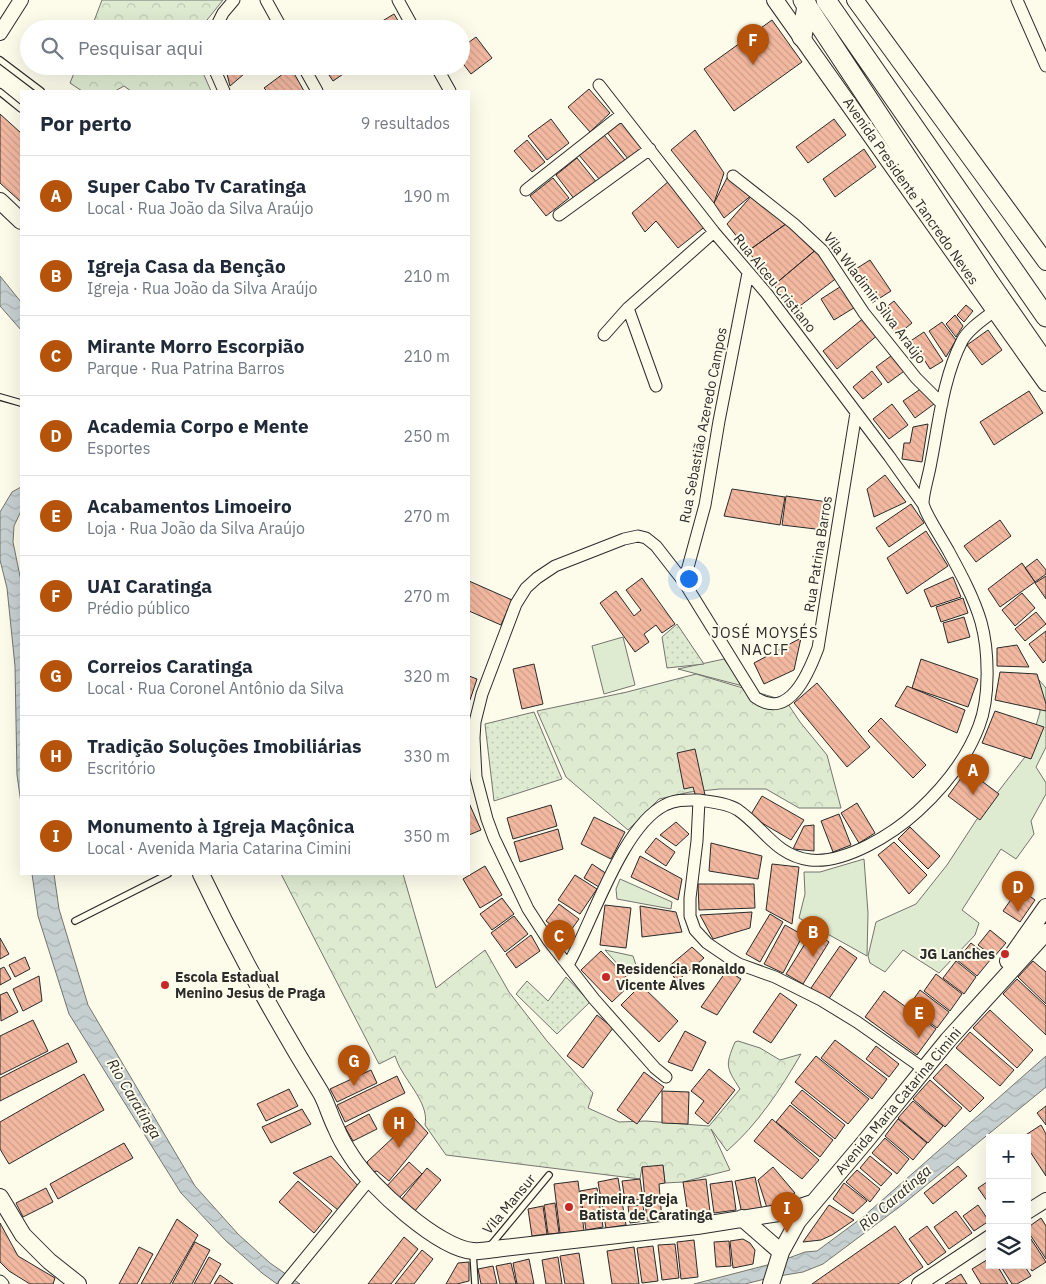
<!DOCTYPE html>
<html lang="pt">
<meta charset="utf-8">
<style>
body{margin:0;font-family:"IBM Plex Sans",sans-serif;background:#f6f6f7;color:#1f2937}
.controls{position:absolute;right:15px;bottom:15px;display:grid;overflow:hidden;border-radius:0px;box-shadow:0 5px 20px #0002}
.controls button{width:45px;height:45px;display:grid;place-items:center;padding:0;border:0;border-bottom:1px solid #e0e1e3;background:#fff;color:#1f2937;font:25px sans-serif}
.you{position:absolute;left:688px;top:578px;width:18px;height:18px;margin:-12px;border:4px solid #fff;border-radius:50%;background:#1a73e8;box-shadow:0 0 0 8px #1a73e833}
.badge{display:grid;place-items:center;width:32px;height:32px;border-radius:50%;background:#b45309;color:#fff;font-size:16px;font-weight:700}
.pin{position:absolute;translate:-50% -41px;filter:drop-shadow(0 1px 2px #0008)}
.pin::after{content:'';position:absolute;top:26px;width:18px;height:15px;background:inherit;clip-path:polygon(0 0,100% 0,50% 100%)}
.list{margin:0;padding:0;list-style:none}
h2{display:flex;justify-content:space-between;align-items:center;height:65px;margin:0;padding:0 20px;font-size:21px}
h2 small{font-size:16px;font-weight:400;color:#747a83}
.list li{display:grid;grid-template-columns:32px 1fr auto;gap:15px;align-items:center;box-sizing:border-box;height:80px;padding:0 20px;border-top:1px solid #e0e1e3}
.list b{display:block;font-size:19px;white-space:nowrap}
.list p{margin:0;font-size:16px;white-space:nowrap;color:#747a83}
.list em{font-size:16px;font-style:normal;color:#747a83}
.icon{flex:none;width:28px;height:28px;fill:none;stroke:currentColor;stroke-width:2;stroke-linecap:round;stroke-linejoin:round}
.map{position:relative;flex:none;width:1046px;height:1284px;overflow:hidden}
.search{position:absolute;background:#fff;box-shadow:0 5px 20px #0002;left:20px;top:20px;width:450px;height:55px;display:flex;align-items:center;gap:12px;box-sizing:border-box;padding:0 18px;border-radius:28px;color:#747a83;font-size:19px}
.panel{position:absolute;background:#fff;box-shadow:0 5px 20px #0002;left:20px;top:90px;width:450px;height:785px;border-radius:0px}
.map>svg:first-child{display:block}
.grass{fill:#deebd1;stroke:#74746e}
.forest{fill:url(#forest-crowns);stroke:#74746e}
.park{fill:url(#park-dots);stroke:#74746e}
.water{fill:url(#water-waves);stroke:#74746e}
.building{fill:url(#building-back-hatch);stroke:#2b2b2b}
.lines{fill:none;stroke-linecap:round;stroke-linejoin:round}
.service-casing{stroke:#2b2b2b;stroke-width:8}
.minor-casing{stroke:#2b2b2b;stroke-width:13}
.tertiary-casing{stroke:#2b2b2b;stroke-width:16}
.secondary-casing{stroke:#2b2b2b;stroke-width:18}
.trunk-casing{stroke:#2b2b2b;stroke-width:21}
.service{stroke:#fdfbea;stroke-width:5.5}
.minor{stroke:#fdfbea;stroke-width:11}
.tertiary{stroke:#fdfbea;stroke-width:14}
.secondary{stroke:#fdfbea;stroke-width:16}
.trunk{stroke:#fdfbea;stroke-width:19}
.poi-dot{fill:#c62828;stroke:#fdfbea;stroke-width:2}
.labels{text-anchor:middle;stroke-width:4;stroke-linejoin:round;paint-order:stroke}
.street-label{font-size:14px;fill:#2b2b2b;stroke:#fdfbea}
.poi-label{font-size:14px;font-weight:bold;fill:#2b2b2b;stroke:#fdfbea;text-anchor:start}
.neighbourhood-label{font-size:15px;letter-spacing:1px;fill:#2b2b2b;stroke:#fdfbea}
.water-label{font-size:15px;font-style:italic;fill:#2b2b2b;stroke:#fdfbea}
</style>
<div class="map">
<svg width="1046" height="1284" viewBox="0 0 1046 1284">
<defs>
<pattern id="forest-crowns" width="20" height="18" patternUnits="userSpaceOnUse" patternTransform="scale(1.25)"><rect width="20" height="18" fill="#deebd1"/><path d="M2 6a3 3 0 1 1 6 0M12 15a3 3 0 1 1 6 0" fill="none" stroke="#bfcab4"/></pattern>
<pattern id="park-dots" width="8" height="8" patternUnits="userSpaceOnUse" patternTransform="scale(1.25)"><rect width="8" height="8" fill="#deebd1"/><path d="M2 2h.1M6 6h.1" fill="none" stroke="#bfcab4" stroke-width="1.8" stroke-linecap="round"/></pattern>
<pattern id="water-waves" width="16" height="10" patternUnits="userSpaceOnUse" patternTransform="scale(1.25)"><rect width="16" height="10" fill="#c7d0d0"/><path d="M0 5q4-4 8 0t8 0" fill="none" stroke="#abb3b3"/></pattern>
<pattern id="building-back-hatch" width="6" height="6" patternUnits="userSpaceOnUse" patternTransform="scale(1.25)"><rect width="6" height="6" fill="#f2b8a0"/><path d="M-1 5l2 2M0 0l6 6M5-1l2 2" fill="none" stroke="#d09e8a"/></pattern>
</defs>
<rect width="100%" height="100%" fill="#fdfbea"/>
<!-- grass -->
<path class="grass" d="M623,637L635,685L604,694L592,646Z
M724,659L743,686L678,669Z
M1039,680L1046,688V747L1036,767L1046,783V794L1031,821L1034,834L1016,859L1001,849L962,910L979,923L975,935L939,973L903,950L885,972L870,963L868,956L876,922L916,904L947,865L977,819L1028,753L1040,712Z
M864,859L868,913L867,956L799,918L805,894L804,872H820Z
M620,879L672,902L671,909L617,899L616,889Z
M605,950L633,956L636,965L627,967L628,976Z"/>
<!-- forest -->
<path class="forest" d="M102,0H223L203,25V29H91Z
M77,66H200L211,91H131L124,86L115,91H82L70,83Z
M696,674L786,701L800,722L827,755L841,808H799L766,789H720L690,792L659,799L628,830L566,777L537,711L627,692Z
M281,874H403L436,988L485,950L509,992L547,1041L593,1093L588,1108L619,1122L646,1121L709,1126L740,1089C726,1067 725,1066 735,1042L738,1041L760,1048L780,1060L801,1054C780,1090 758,1124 727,1151L711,1129L730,1170L683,1182L665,1183L663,1166L642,1167L640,1179L446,1155L425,1125C429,1106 411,1087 402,1071C399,1067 397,1061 395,1056L379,1064Z"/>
<!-- park -->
<path class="park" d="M677,624L704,664L667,668L662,637Z
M534,712L562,779L494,801L485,724Z
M566,977L590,1002L557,1034L516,994L527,981L548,1001Z"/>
<!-- water -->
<path class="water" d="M0,276L21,302V330L0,306Z
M21,487V511L14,526L13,542L21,581V803L17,775L15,666L7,588L0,560V512L12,492Z
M32,874H54L59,909L88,1005L195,1186L238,1234L270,1263L300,1284H277L262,1273L226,1241L181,1193L69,1014L38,916Z
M1046,1056V1087L902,1205L823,1264L803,1272L773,1277L745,1284H694L775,1263L805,1252L817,1251L863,1217Z"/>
<!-- building -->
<path class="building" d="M394,14L403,29H369Z
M772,20L802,62L734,111L704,69Z
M476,37L492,58L471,74L461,61V48Z
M225,66H250L251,68L230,86Z
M323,66H355L333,81Z
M291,68L304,91H267L264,88Z
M589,89L610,113L590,132L568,107Z
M0,114L21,133V202L0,183Z
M622,118L645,146L628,159L606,131Z
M551,119L569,143L547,160L528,136Z
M834,119L846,135L808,163L796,147Z
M695,130L724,173L714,203L671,150Z
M604,135L625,160L600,180L579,155Z
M527,140L545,162L532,172L514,151Z
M864,149L876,167L835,197L823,179Z
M577,158L597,183L575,200L556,175Z
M728,176L753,194L724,218L714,203Z
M553,178L569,198L546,216L530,196Z
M669,181L707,225L678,248L656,221L645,232L632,213Z
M753,194L790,221L748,251L727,224Z
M790,221L818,248L774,285L748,251Z
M818,248L838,277L792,312L774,285Z
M870,260L891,291L872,303L851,272Z
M843,285L857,306L834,320L821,299Z
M894,301L912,323L897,335L879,313Z
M966,305L973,311L964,322L957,315Z
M955,315L963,326L956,337L946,324Z
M865,317L879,334L837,369L823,351Z
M942,322L956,340L946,357L929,331Z
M988,330L1002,350L982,365L967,345Z
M924,332L943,361L930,369L918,350L912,354L906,344Z
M895,353L907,369L888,383L876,367Z
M872,371L882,384L863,399L853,387Z
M922,388L934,404L915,418L903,401Z
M1029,391L1043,413L994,445L980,422Z
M892,404L908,425L889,439L873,419Z
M928,424L922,462L902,459L904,443H910L913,427Z
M885,475L906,502L874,517L867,489Z
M732,489L785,497L780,525L724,516Z
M786,496L828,502L824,530L782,525Z
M911,504L924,523L889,547L876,528Z
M1000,520L1011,536L976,562L964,546Z
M926,531L948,566L907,594L887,558Z
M1037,559L1046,570V574L1035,582L1025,568Z
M1022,563L1035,582L1000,607L988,589Z
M1046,576V599L1035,583Z
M953,577L961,597L931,607L924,590Z
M642,578L675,624L662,633L656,625L644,634L649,642L635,652L600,603L616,591L634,616L641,610L626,590Z
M469,581L512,600L501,625L469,611Z
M1022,593L1035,608L1015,626L1002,610Z
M963,598L968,613L941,622L936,607Z
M1036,612L1046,624L1025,641L1015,629Z
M964,617L970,637L948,643L943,623Z
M1046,631V660L1043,663L1029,644Z
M801,638L794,670L764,684L754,663Z
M1017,645L1029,667L997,666V648Z
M921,659L978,679L968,707L912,688Z
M534,664L543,704L522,709L513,669Z
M1000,672L1037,674L1046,704V711L995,700Z
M469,676L477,679L470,700H469Z
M817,683L870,747L847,767L794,703Z
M907,686L965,710L957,733L895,706Z
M995,711L1044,727L1031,759L982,743Z
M881,718L926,765L913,778L868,731Z
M695,749L705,795L696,797L693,787L684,789L677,753Z
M967,770L999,794L980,820L948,796Z
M762,796L804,820L791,840L750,816Z
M469,803L481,830L469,835Z
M857,803L875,833L859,843L841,813Z
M551,805L557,826L513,839L507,818Z
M839,814L851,845L833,852L821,821Z
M594,817L625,832L611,859L581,844Z
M676,822L689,834L676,846L660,835Z
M814,825V851L793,849L804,826Z
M910,827L940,856L928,869L898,839Z
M558,829L563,849L520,862L514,842Z
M656,838L675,852L666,866L645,852Z
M894,842L927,875L909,894L878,855Z
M711,843L762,856L758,879L709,871Z
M640,856L682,879L678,900L631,877Z
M592,864L607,874L599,887L584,878Z
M772,864L799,867L792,924L766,910Z
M485,866L502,895L480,908L463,879Z
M575,875L597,889L580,914L558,900Z
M698,884H754L755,908L699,910Z
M1019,888L1035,900L1020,922L1003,911Z
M502,898L514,914L492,930L480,914Z
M559,904L579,919L566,937L546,921Z
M605,905L631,908L626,948L600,945Z
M640,906L676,912L682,932L642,937Z
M752,912L750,928L713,939L700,915Z
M770,914L783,922L760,962L746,954Z
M514,916L528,934L505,952L491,933Z
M785,925L803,935L783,973L764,964Z
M990,930L1006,943L994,957L978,945Z
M813,931L829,942L803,984L786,974Z
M531,935L540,951L516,968L506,954Z
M0,938L9,954L0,959Z
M971,943L991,959L977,976L957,960Z
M840,946L857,958L828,1000L811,988Z
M692,947L704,958L677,981L667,968Z
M601,951L632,983L612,1002L581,970Z
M25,957L30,969L15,977L9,965Z
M956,961L976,977L964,994L943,978Z
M1033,961L1046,972V1004L1018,977Z
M4,967L11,979L0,985V969Z
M727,970L741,979L717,1015L701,1007Z
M936,974L962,994L950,1011L924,991Z
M39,976L42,1001L23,1011L13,989Z
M1017,979L1046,1006V1035L1003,994Z
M641,985L678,1021L659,1042L621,1005Z
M920,990L949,1012L937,1028L908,1007Z
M884,991L936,1029L917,1055L865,1017Z
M7,992L18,1012L1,1021L0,995Z
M780,993L797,1005L771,1043L753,1032Z
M990,1010L1033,1050L1017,1068L973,1028Z
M597,1015L613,1028L583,1068L567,1056Z
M33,1020L48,1051L0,1075V1036Z
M685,1031L706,1042L692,1071L668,1062Z
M970,1032L1014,1070L1000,1086L956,1048Z
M835,1040L887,1079L872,1099L821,1058Z
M68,1043L77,1062L0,1101V1078Z
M876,1046L899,1064L889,1077L866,1059Z
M816,1056L869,1099L848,1124L795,1082Z
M946,1064L984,1098L970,1112L933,1078Z
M709,1069L735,1090L708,1124L695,1113L704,1101L691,1091Z
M371,1070L377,1083L337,1102L330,1089Z
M644,1072L664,1087L637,1124L617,1110Z
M84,1074L104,1110L9,1164L0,1149V1122Z
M397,1076L405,1093L345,1122L337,1105Z
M930,1080L962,1108L945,1127L913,1099Z
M289,1089L298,1106L266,1121L257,1104Z
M802,1090L845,1125L835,1139L791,1103Z
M662,1091L689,1092L688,1124L662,1123Z
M913,1101L943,1126L928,1143L898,1118Z
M790,1105L833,1140L820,1157L776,1122Z
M1046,1106V1125L1037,1113Z
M302,1109L311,1124L271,1143L262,1127Z
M369,1114L377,1129L353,1141L345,1127Z
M414,1118L428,1133L389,1181L377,1171L373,1172L369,1168L367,1162Z
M772,1119L819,1160L802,1179L754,1141Z
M898,1119L927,1143L913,1160L885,1136Z
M1041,1125L1046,1134V1176L1027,1147V1138H1021Z
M885,1138L909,1159L897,1174L872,1153Z
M124,1143L133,1158L58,1199L50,1184Z
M331,1156L359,1187L338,1210L293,1173Z
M870,1156L892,1174L881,1186L860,1168Z
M409,1162L422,1174L398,1199L385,1188Z
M663,1165L665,1183L659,1184L662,1220L647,1221L642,1167Z
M958,1166L967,1176L933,1204L924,1193Z
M773,1167L795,1193L767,1208L758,1180Z
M427,1168L441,1180L414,1212L400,1201Z
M857,1170L880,1189L870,1202L846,1182Z
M755,1177L762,1210L742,1214L735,1181Z
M618,1178L626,1225L606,1228L598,1182Z
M640,1179L643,1199L625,1201L622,1181Z
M706,1179L710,1212L688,1215L683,1182Z
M990,1180V1205L978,1188Z
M298,1181L332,1211L314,1233L279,1202Z
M578,1181L584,1231L560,1233L554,1184Z
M732,1181L736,1210L714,1213L710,1184Z
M844,1183L867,1201L853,1214L833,1199Z
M46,1188L53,1202L23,1217L16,1203Z
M597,1188L603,1227L586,1230L580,1191Z
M555,1203L559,1233L548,1234L544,1205Z
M643,1205L645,1221L630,1223L628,1206Z
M829,1205L854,1220L832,1235L821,1240L803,1242Z
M978,1205L989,1221L974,1231L963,1216Z
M543,1206L547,1234L532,1236L528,1209Z
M956,1211L972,1233L949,1249L934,1227Z
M1041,1218L1046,1226V1259L1027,1230V1228Z
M177,1219L198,1235L170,1284H141Z
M0,1223L18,1256L55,1278L53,1284H30L9,1271L0,1262Z
M895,1226L923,1267L898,1284H812Z
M927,1226L946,1252L928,1265L909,1239Z
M1027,1233L1046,1262L1032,1271L1027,1263Z
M404,1237L418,1249L391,1284H368Z
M743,1239L750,1243L755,1250L753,1264L733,1268L730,1241Z
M694,1240L698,1277L681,1279L677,1242Z
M729,1241L731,1266L716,1267L714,1242Z
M195,1242L210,1250L192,1284H172Z
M675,1244L679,1278L662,1280L658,1245Z
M653,1246L658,1281L642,1283L637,1248Z
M139,1247L153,1254L137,1284H119Z
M634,1247L639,1284H612L607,1251Z
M422,1250L433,1259L414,1284H395Z
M579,1253L584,1284H565L560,1256Z
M209,1257L221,1264L210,1284H194Z
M558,1257L562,1284H546L542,1260Z
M990,1258V1265H997L1008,1284H981L972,1269Z
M529,1259L534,1284H517L513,1263Z
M469,1262V1281L457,1284H446L458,1263Z
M511,1263L516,1284H500L496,1266Z
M1000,1265H1024L1031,1276L1017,1284H1012Z
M493,1266L497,1284H481L478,1269Z
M961,1274L967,1284H945Z
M220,1275L233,1284H214Z"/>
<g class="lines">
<defs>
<path id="service" d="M0,60L41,91
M0,92L21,109
M0,397L21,403
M75,921L168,874
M490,1246L549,1175
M473,1253L475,1284"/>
<path id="minor" d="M266,0L282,29
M398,0L414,29
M1017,0L1046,66
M215,29L223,13L234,0
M213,66L224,91
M303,66L317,91
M436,66L450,91
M599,85L714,232L767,294L889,456L923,504
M733,176L794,224L823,251L864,313L916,378L942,404
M526,190L621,115
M559,215L650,149
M628,308L656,386
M604,335L628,308L714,232
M684,582L705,505L719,421L748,273
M568,965C592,923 622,826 665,805C676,799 688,800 699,800
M924,1069L857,1022L821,1000L775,977L739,964L729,958L707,943L695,930L690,916V898L697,841L699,800C712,802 727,803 738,810C763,827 776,856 810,860C845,864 893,834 918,811C943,788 967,758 979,726C990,698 989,651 981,622C974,598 961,574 949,552C944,542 923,511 923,502C924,489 929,475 931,462C939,422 943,378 962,341C968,329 984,319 994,311
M666,1077L655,1068L594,999L548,940L528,909L494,838L487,819L476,777L474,738L475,722L482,694L496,657L516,604L526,588L537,578L555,566L624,539L638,536L646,538L656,546L684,582L755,697C789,722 809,672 818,648L856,413
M0,1281L3,1284
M284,1284L370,1179"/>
<path id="tertiary" d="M0,33L21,0
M1027,1212L1046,1200
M919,1284L990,1237"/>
<path id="secondary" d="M775,0L1046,383
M855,0L1046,262
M0,201L21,221
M201,874C237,949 277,1022 321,1093C327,1104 330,1116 336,1128C340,1138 346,1148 352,1157C370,1186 439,1249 473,1251C482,1252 493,1249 503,1248L697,1226L785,1212L812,1203
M1008,961L1046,907
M0,1197L23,1235L49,1261L78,1284
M742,1218L781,1252
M771,1284L781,1252L798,1221L864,1143L948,1040L1046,932"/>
<path id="trunk" d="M803,0L987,279L1046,364
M826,0L1046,317
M802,37L807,5"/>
</defs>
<!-- service casing -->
<use href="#service" class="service-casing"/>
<!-- minor casing -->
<use href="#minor" class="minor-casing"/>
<!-- tertiary casing -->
<use href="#tertiary" class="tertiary-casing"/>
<!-- secondary casing -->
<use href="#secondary" class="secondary-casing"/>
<!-- trunk casing -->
<use href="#trunk" class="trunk-casing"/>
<!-- service -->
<use href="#service" class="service"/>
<!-- minor -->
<use href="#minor" class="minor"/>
<!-- tertiary -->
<use href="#tertiary" class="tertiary"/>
<!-- secondary -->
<use href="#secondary" class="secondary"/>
<!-- trunk -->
<use href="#trunk" class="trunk"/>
</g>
<!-- markers -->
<g class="poi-dot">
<circle cx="1005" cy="954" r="5"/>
<circle cx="606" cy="977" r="5"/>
<circle cx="165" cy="985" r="5"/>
<circle cx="569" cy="1207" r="5"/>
</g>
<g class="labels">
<!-- street labels -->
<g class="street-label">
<text transform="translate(911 191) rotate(55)" y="5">Avenida Presidente Tancredo Neves</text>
<text transform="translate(775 283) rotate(51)" y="5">Rua Alceu Cristiano</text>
<text transform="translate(875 298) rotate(53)" y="5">Vila Wladimir Silva Araújo</text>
<text transform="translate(703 425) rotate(-79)" y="5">Rua Sebastião Azeredo Campos</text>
<text transform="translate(818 554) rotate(-81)" y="5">Rua Patrina Barros</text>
<text transform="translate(898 1101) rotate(-50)" y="5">Avenida Maria Catarina Cimini</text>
<text transform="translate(509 1204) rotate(-50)" y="5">Vila Mansur</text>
</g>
<!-- poi labels -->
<g class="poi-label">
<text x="995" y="959" text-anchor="end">JG Lanches</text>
<text x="616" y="974">Residencia Ronaldo<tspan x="616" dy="16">Vicente Alves</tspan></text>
<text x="175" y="982">Escola Estadual<tspan x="175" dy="16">Menino Jesus de Praga</tspan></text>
<text x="579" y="1204">Primeira Igreja<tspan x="579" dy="16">Batista de Caratinga</tspan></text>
</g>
<!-- neighbourhood labels -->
<g class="neighbourhood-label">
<text x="765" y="638">JOSÉ MOYSÉS<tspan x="765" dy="17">NACIF</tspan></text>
</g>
<!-- water labels -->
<g class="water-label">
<text transform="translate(134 1099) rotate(59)" y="5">Rio Caratinga</text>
<text transform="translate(895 1198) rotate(-41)" y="5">Rio Caratinga</text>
</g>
</g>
</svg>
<div class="controls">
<button>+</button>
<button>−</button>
<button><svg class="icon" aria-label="layers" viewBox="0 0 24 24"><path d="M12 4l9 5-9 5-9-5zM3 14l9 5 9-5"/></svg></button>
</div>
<div class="you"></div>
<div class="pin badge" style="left:973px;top:795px">A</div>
<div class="pin badge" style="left:813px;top:957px">B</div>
<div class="pin badge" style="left:559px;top:961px">C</div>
<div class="pin badge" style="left:1018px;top:912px">D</div>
<div class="pin badge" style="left:919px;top:1038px">E</div>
<div class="pin badge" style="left:753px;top:65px">F</div>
<div class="pin badge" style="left:354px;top:1086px">G</div>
<div class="pin badge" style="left:399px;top:1148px">H</div>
<div class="pin badge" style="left:787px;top:1233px">I</div>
<div class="search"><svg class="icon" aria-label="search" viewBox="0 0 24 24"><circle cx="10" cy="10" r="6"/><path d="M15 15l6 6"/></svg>Pesquisar aqui</div>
<section class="panel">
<h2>Por perto<small>9 resultados</small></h2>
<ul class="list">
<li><span class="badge">A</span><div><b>Super Cabo Tv Caratinga</b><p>Local · Rua João da Silva Araújo</p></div><em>190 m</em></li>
<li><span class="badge">B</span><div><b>Igreja Casa da Benção</b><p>Igreja · Rua João da Silva Araújo</p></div><em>210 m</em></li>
<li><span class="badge">C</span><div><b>Mirante Morro Escorpião</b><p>Parque · Rua Patrina Barros</p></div><em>210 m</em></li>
<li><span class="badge">D</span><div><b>Academia Corpo e Mente</b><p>Esportes</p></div><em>250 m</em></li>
<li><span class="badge">E</span><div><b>Acabamentos Limoeiro</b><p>Loja · Rua João da Silva Araújo</p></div><em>270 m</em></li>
<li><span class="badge">F</span><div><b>UAI Caratinga</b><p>Prédio público</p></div><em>270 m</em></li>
<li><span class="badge">G</span><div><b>Correios Caratinga</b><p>Local · Rua Coronel Antônio da Silva</p></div><em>320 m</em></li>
<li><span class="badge">H</span><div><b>Tradição Soluções Imobiliárias</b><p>Escritório</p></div><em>330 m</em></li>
<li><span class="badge">I</span><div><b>Monumento à Igreja Maçônica</b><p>Local · Avenida Maria Catarina Cimini</p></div><em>350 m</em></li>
</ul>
</section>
</div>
